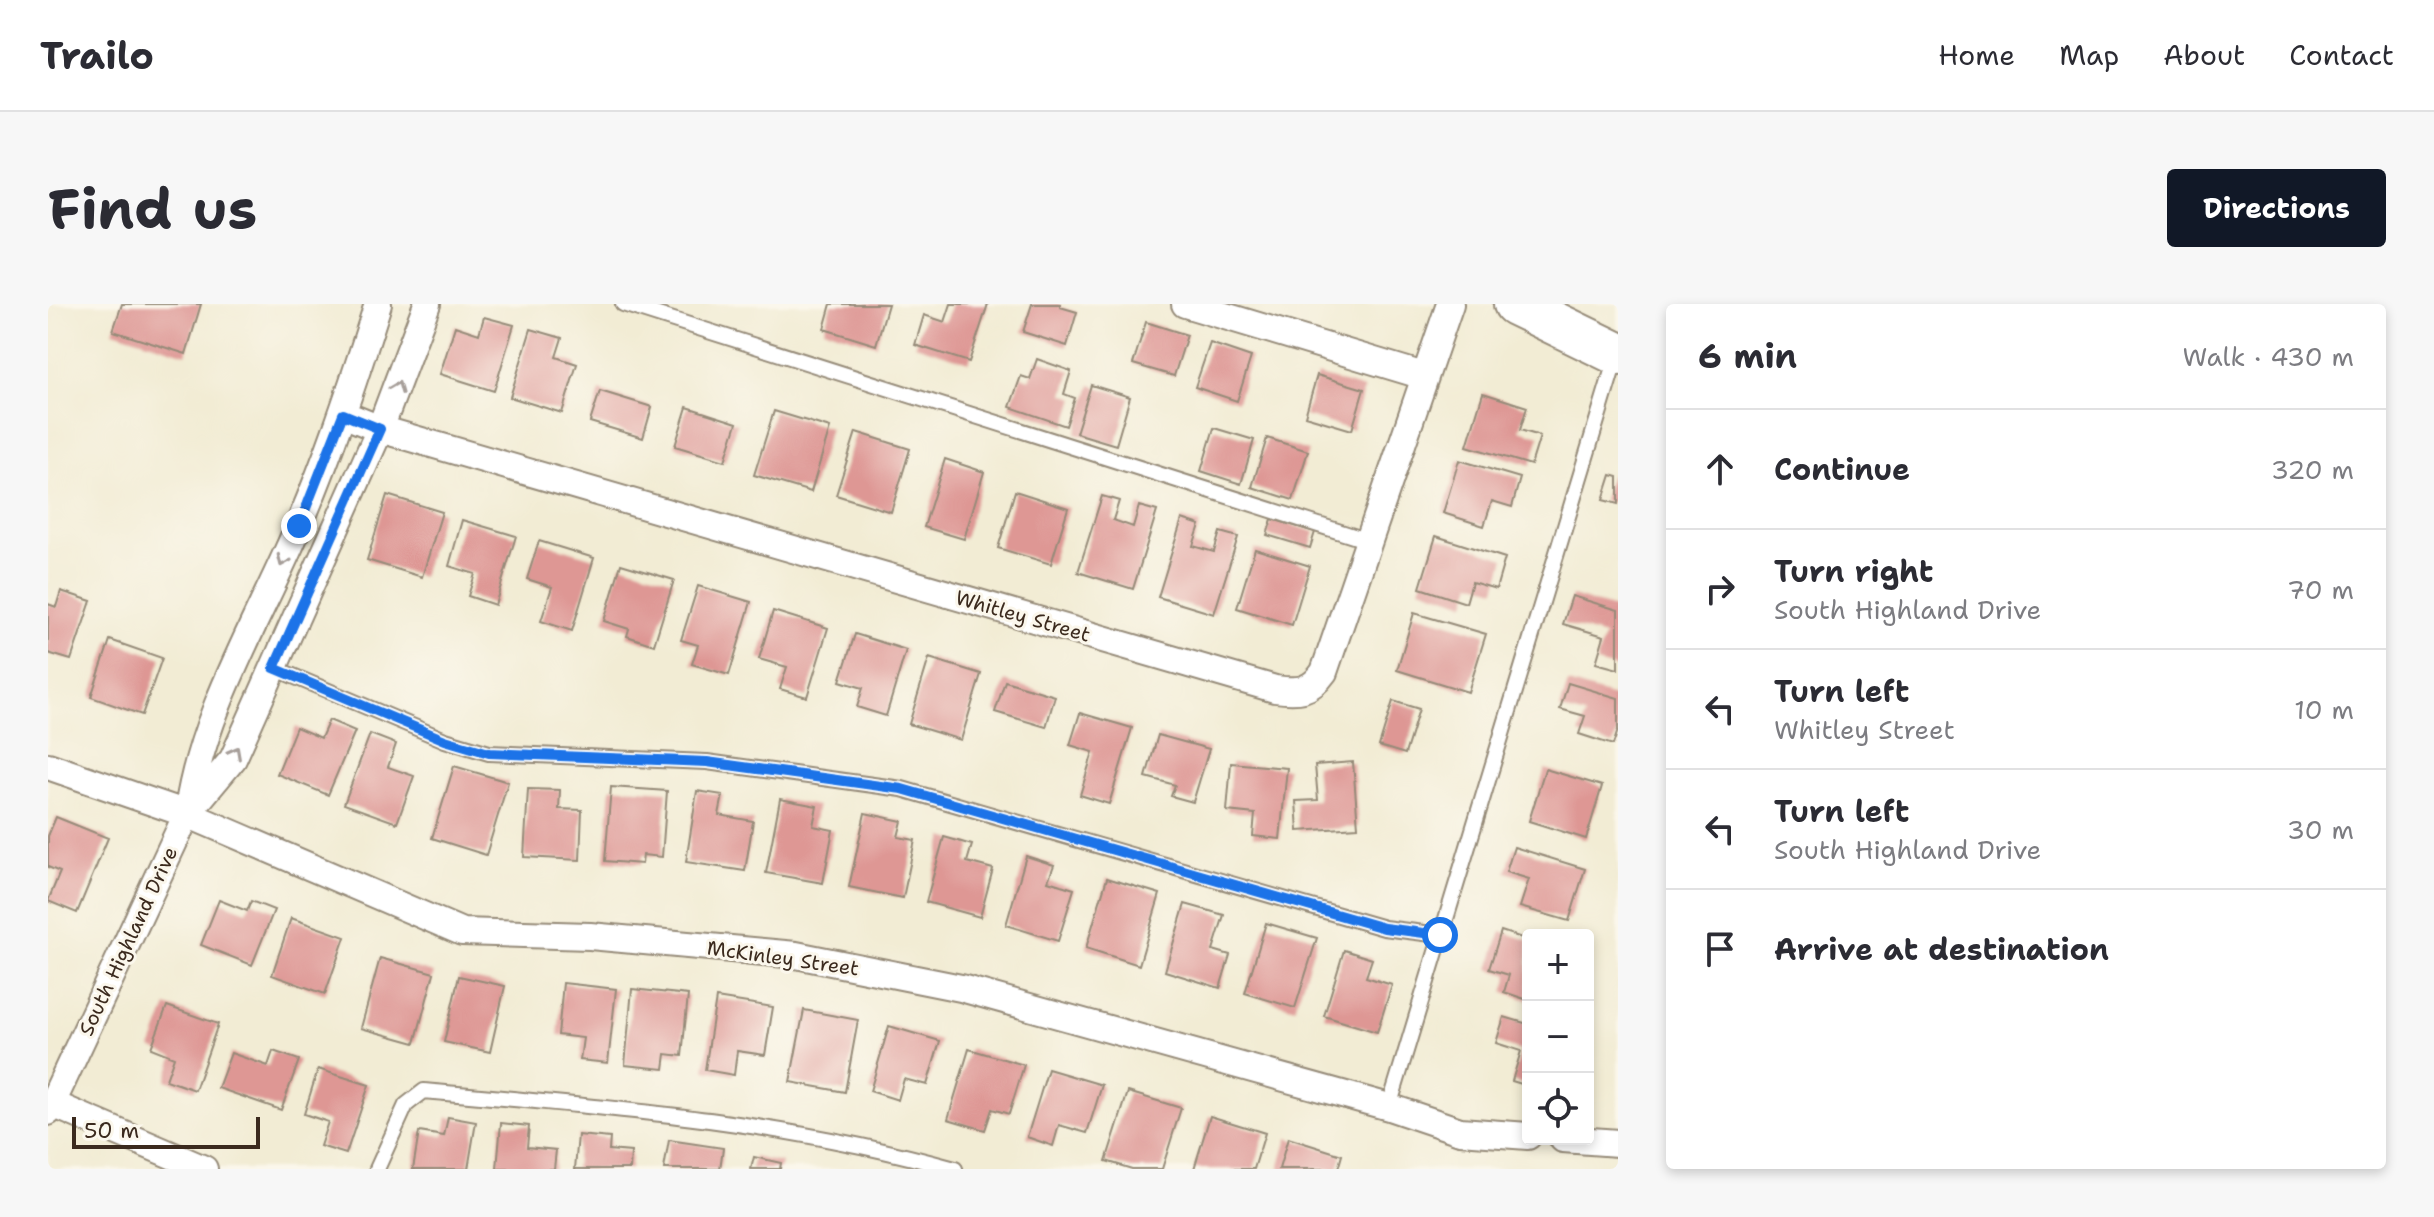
<!DOCTYPE html>
<meta charset="utf-8">
<style>
body{margin:0;font-family:"Shantell Sans",sans-serif;background:#f7f7f7;color:#2b2b33}
.controls{position:absolute;right:24px;bottom:24px;display:grid;overflow:hidden;border-radius:8px;box-shadow:0 4px 12px #0003}
.controls button{width:72px;height:72px;display:grid;place-items:center;padding:0;border:0;border-bottom:2px solid #e1e1e2;background:#fff;color:#2b2b33;font:40px sans-serif}
.scale{position:absolute;left:24px;bottom:20px;width:188px;box-sizing:border-box;padding-left:8px;border:4px solid #3b2a1e;border-top:0;font-size:22px;line-height:28px;white-space:nowrap;color:#3b2a1e;-webkit-text-stroke:6px #fbf7ec;paint-order:stroke}
.stop{position:absolute;width:24px;height:24px;margin:-18px;border:6px solid #1a73e8;border-radius:50%;background:#fff}
.stop.end{background:#1a73e8;border-color:#fff;box-shadow:0 2px 8px #0008}
.list{margin:0;padding:0;list-style:none}
h2{display:flex;justify-content:space-between;align-items:center;height:104px;margin:0;padding:0 32px;font-size:34px}
h2 small{font-size:26px;font-weight:400;color:#7c7c81}
.list li{display:grid;grid-template-columns:52px 1fr auto;gap:24px;align-items:center;box-sizing:border-box;height:120px;padding:0 32px;border-top:2px solid #e1e1e2}
.list b{display:block;font-size:30px;white-space:nowrap}
.list p{margin:0;font-size:26px;white-space:nowrap;color:#7c7c81}
.list em{font-size:26px;font-style:normal;color:#7c7c81}
.icon{flex:none;width:44px;height:44px;fill:none;stroke:currentColor;stroke-width:2;stroke-linecap:round;stroke-linejoin:round}
.map{position:relative;flex:none;width:1570px;height:865px;overflow:hidden;border-radius:8px}
header{display:flex;align-items:center;gap:48px;box-sizing:border-box;height:112px;padding:0 40px;background:#fff;border-bottom:2px solid #e1e1e2}
header strong{font-size:38px}
nav{display:flex;gap:44px;margin-inline-start:auto;font-size:28px}
.intro{display:flex;align-items:center;justify-content:space-between;box-sizing:border-box;height:192px;padding:0 48px}
h1{margin:0;font-size:56px}
.button{padding:20px 36px;border-radius:8px;background:#111827;color:#fff;font-size:28px;font-weight:700}
main{display:flex;gap:48px;padding:0 48px}
aside{flex:1;background:#fff;border-radius:8px;box-shadow:0 4px 12px #0003}
.map>svg:first-child{display:block}
.building{fill:#de9794}
.lines{fill:none;stroke-linecap:round;stroke-linejoin:round}
.service-casing{stroke:#968b79;stroke-width:18}
.minor-casing{stroke:#968b79;stroke-width:30}
.primary-casing{stroke:#968b79;stroke-width:46}
.service{stroke:#fff;stroke-width:14}
.minor{stroke:#fff;stroke-width:26}
.primary{stroke:#fff;stroke-width:42}
.oneway{stroke:#a79f9a}
.route{stroke:#1a73e8;stroke-width:10}
.labels{text-anchor:middle;stroke-width:6;stroke-linejoin:round;paint-order:stroke}
.street-label{font-size:20px;fill:#3b2a1e;stroke:#fbf7ec}
</style>
<header>
<strong>Trailo</strong>
<nav><a>Home</a><a>Map</a><a>About</a><a>Contact</a></nav>
</header>
<div class="intro"><h1>Find us</h1><a class="button">Directions</a></div>
<main>
<div class="map">
<svg width="1570" height="865" viewBox="0 0 1570 865">
<rect width="100%" height="100%" fill="#fbf7ec"/>
<filter id="ink" filterUnits="userSpaceOnUse"><feTurbulence type="fractalNoise" baseFrequency=".0125" numOctaves="2"/><feDisplacementMap in="SourceGraphic" scale="16" xChannelSelector="R" yChannelSelector="G"/><feConvolveMatrix kernelMatrix="1 2 1 2 8 2 1 2 1" color-interpolation-filters="sRGB"/></filter>
<filter id="wash" filterUnits="userSpaceOnUse"><feTurbulence type="fractalNoise" baseFrequency=".006" numOctaves="4" result="noise"/><feDisplacementMap in="SourceGraphic" scale="32" xChannelSelector="R" yChannelSelector="G"/><feGaussianBlur stdDeviation="1.8" result="paint"/><feColorMatrix in="noise" values="0 0 0 0 0 0 0 0 0 0 0 0 0 0 0 0 0 1.4 0 .05"/><feComposite in="paint" operator="in"/></filter>
<g filter="url(#wash)">
<rect width="100%" height="100%" fill="#f2ecd4"/>
<g id="blocks">
<!-- building -->
<path class="building" d="M74,0H153L138,50L65,27Z
M783,0H840L828,41L776,25Z
M903,0H940L921,58L867,41L876,11L897,18Z
M984,0H1012V3L1029,8L1019,42L975,28Z
M436,13L466,21L446,87L392,70L407,22L431,30Z
M1098,18L1139,31L1126,72L1085,60Z
M483,25L514,34L508,53L529,60L514,109L462,93Z
M1162,39L1203,53L1189,97L1147,83Z
M989,55L1023,67L1016,90L1027,94L1018,122L962,103L973,72L982,75Z
M1269,71L1316,85L1304,126L1257,112Z
M1043,81L1082,93L1068,141L1028,129Z
M552,87L604,103L595,134L542,118Z
M1435,89L1479,103L1472,126L1492,132L1483,161L1419,142Z
M639,103L689,119L677,157L627,142Z
M726,107L782,124L763,188L706,171Z
M1166,124L1206,136L1193,180L1153,167Z
M808,128L862,145L843,208L788,191Z
M1219,134L1260,147L1245,196L1204,183Z
M897,155L936,168L916,235L876,223Z
M1411,156L1472,174L1464,203L1444,197L1436,222L1395,209Z
M1563,171L1570,173V200L1555,196Z
M967,187L1020,204L1003,260L950,244Z
M339,191L394,208L374,273L319,256Z
M1054,192L1071,197L1065,216L1085,223L1091,202L1109,207L1085,285L1030,268Z
M1134,215L1152,221L1145,242L1166,248L1172,228L1190,233L1166,310L1110,293Z
M1224,215L1267,228L1262,244L1219,231Z
M414,216L468,232L447,301L420,292L427,270L401,262Z
M1388,232L1457,254L1448,285L1424,278L1418,299L1372,284Z
M491,237L546,254L524,327L493,317L504,283L479,275Z
M1207,245L1262,262L1244,321L1189,304Z
M573,260L626,276L606,341L579,332L581,325L556,317Z
M650,282L703,298L681,371L644,360L650,341L633,336Z
M13,287L43,297L23,356L0,349V300L8,303Z
M1524,292L1570,306V365L1548,359L1556,332L1515,320Z
M725,307L780,324L759,393L732,385L739,363L711,355Z
M1366,309L1438,330L1420,388L1349,366Z
M807,330L858,346L838,412L809,403L815,384L792,377Z
M62,336L114,354L94,411L43,393Z
M881,354L933,370L913,436L861,420Z
M957,377L1007,392L998,423L947,408Z
M1520,379L1570,394V426L1565,441L1531,430L1537,412L1512,405Z
M1345,397L1371,405L1357,450L1331,442Z
M1032,409L1084,424L1061,500L1032,491L1045,448L1022,441Z
M281,416L307,427L280,491L229,470L248,423L273,434Z
M322,430L348,440L340,463L366,472L349,519L296,500Z
M1110,431L1161,445L1145,498L1123,492L1127,481L1098,473Z
M1305,458L1310,523L1250,527L1248,497L1270,496L1267,461Z
M1183,459L1239,464L1232,535L1205,532L1207,510L1179,507Z
M406,462L460,478L438,551L384,534Z
M1497,465L1554,482L1538,535L1481,517Z
M563,483L619,487L614,553L595,551L594,560L557,557Z
M480,485L512,486L511,505L534,506L532,556L476,553Z
M649,487L675,491L671,511L705,517L697,567L638,558Z
M732,495L769,502L765,522L785,526L775,579L718,569Z
M817,509L854,517L850,533L867,536L855,594L801,583Z
M8,513L60,534L29,609L0,597L12,568L0,563V532Z
M896,533L924,541L919,558L945,565L932,613L878,598Z
M1466,543L1537,565L1521,617L1472,603L1481,575L1458,568Z
M978,552L1006,561L1000,577L1026,585L1010,637L958,621Z
M1059,574L1112,590L1091,661L1038,644Z
M171,596L199,607L203,597L226,606L204,661L153,641Z
M1137,600L1176,611L1165,646L1182,651L1172,684L1117,667Z
M243,614L297,633L277,690L224,671Z
M1218,619L1269,634L1247,704L1197,689Z
M1453,627L1480,636V696L1456,688L1461,671L1441,665Z
M1296,646L1324,655L1318,673L1344,681L1329,728L1276,712Z
M332,654L386,669L367,739L313,724Z
M411,672L457,682L442,748L396,738Z
M515,679L568,685L560,759L532,756L535,734L510,731Z
M584,685L640,691L634,752L618,750L616,765L577,761Z
M668,694L725,703L717,751L689,747L686,771L657,766Z
M119,702L170,720L147,786L118,776L126,753L103,744Z
M756,706L810,716L797,788L742,778Z
M1456,713L1480,720V782L1464,777L1473,747L1448,739Z
M841,722L892,737L879,781L856,775L850,796L822,787Z
M921,745L976,761L961,810L944,805L937,826L900,815Z
M225,747L251,756L233,806L170,784L183,749L220,762Z
M270,765L321,781L298,850L272,842L280,818L256,810Z
M1000,765L1054,781L1039,829L1011,821L1005,842L979,833Z
M1080,788L1133,804L1114,865H1084L1058,857Z
M1162,812L1217,829L1206,865H1146Z
M400,813L428,818L420,865H365L371,828L396,832Z
M453,819L481,822L479,843L508,846L506,865H449Z
M530,831L562,834L561,846L583,848L582,865H527Z
M1240,834L1294,851L1290,865H1231Z
M621,836L675,844L672,865H616Z
M706,853L733,859L732,865H703Z"/>
</g>
</g>
<g filter="url(#ink)">
<use href="#blocks" fill-opacity="0" stroke="#968b79" stroke-width="2"/>
<g class="lines">
<defs>
<path id="service" d="M575,0L1321,237
M226,364L397,436L441,449L659,458L854,485L1336,624L1392,631
M1341,803L1568,54
M329,865L358,801L376,787C555,803 733,816 907,865"/>
<path id="minor" d="M1137,0L1376,72
M295,110L332,125L1227,385C1250,388 1262,388 1276,368L1402,0
M0,462L139,510L414,628L542,632L748,651L913,684L1341,803L1412,827L1480,832
M140,506C154,411 207,322 245,235C279,158 305,80 330,0
M0,798L156,865
M0,808L139,510L185,455L332,125L379,0
M1515,835L1570,839"/>
<path id="primary" d="M1467,0L1570,50"/>
</defs>
<!-- service casing -->
<use href="#service" class="service-casing"/>
<!-- minor casing -->
<use href="#minor" class="minor-casing"/>
<!-- primary casing -->
<use href="#primary" class="primary-casing"/>
<!-- service -->
<use href="#service" class="service"/>
<!-- minor -->
<use href="#minor" class="minor"/>
<!-- primary -->
<use href="#primary" class="primary"/>
</g>
<!-- one-way arrows -->
<defs><path id="oneway-chevron" d="M-2-3.5L2.5 0L-2 3.5" fill="none" stroke-width="1.6" stroke-linecap="round" stroke-linejoin="round" transform="scale(2)"/></defs>
<g class="oneway">
<use href="#oneway-chevron" transform="translate(349 83) rotate(-68)"/>
<use href="#oneway-chevron" transform="translate(235 257) rotate(114)"/>
<use href="#oneway-chevron" transform="translate(187 448) rotate(-62)"/>
</g>
</g>
<g class="lines" filter="url(#ink)">
<!-- route -->
<path class="route" d="M251,222L295,110L332,125L226,364L397,436L441,449L659,458L854,485L1336,624L1392,631"/>
</g>
<g class="labels">
<!-- street labels -->
<g class="street-label">
<text transform="translate(975 312) rotate(16)" y="7">Whitley Street</text>
<text transform="translate(80 637) rotate(-65)" y="7">South Highland Drive</text>
<text transform="translate(735 654) rotate(8)" y="7">McKinley Street</text>
</g>
</g>
</svg>
<div class="controls">
<button>+</button>
<button>−</button>
<button><svg class="icon" aria-label="locate" viewBox="0 0 24 24"><circle cx="12" cy="12" r="6"/><path d="M12 2v4M12 18v4M2 12h4M18 12h4"/></svg></button>
</div>
<div class="scale">50 m</div>
<div class="stop" style="left:1392px;top:631px"></div>
<div class="stop end" style="left:251px;top:222px"></div>
</div>
<aside>
<h2>6 min<small>Walk · 430 m</small></h2>
<ul class="list">
<li><svg class="icon" aria-label="ahead" viewBox="0 0 24 24"><path d="M12 20V5M6 11l6-6 6 6"/></svg><div><b>Continue</b></div><em>320 m</em></li>
<li><svg class="icon" aria-label="right" viewBox="0 0 24 24"><path d="M7 20v-9h11M14 6l5 5-5 5"/></svg><div><b>Turn right</b><p>South Highland Drive</p></div><em>70 m</em></li>
<li><svg class="icon" aria-label="left" viewBox="0 0 24 24"><path d="M17 20v-9H6M10 6l-5 5 5 5"/></svg><div><b>Turn left</b><p>Whitley Street</p></div><em>10 m</em></li>
<li><svg class="icon" aria-label="left" viewBox="0 0 24 24"><path d="M17 20v-9H6M10 6l-5 5 5 5"/></svg><div><b>Turn left</b><p>South Highland Drive</p></div><em>30 m</em></li>
<li><svg class="icon" aria-label="arrive" viewBox="0 0 24 24"><path d="M6 21V4h12l-3 4 3 4H6"/></svg><div><b>Arrive at destination</b></div></li>
</ul>
</aside>
</main>
